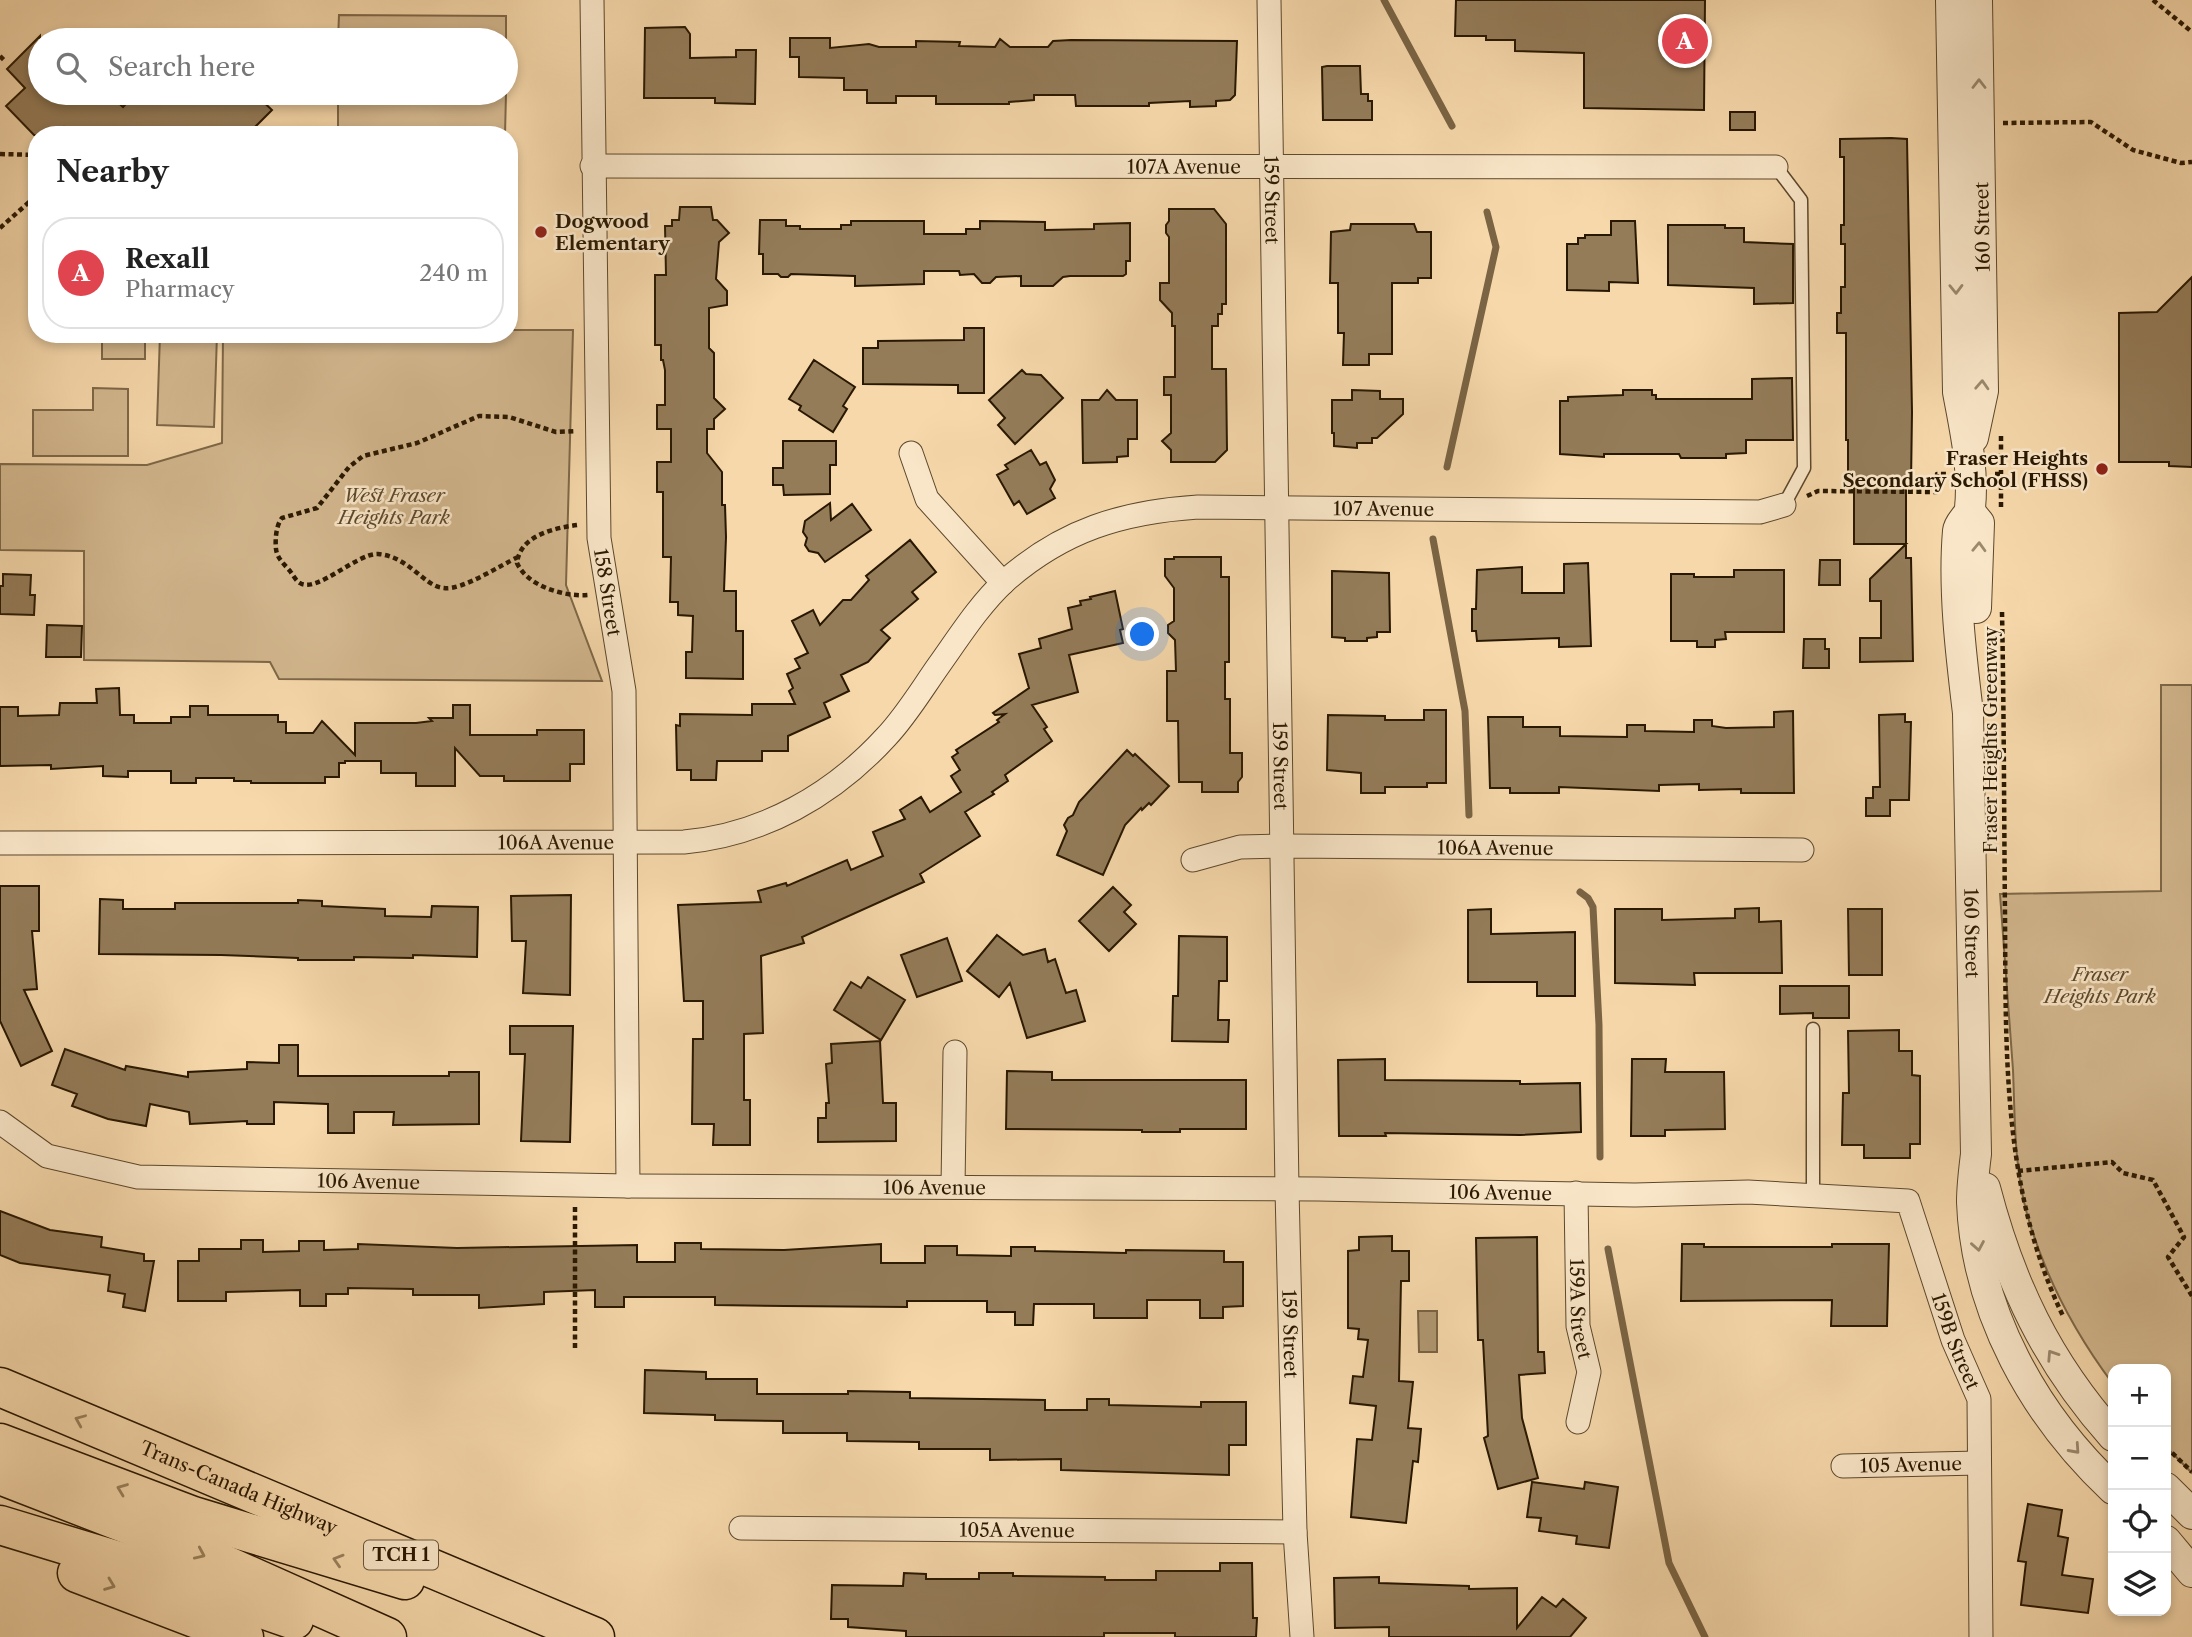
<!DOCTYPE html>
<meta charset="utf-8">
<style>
body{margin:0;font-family:"Libre Caslon Text",serif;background:#f2f2f2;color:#222}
.controls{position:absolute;right:21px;bottom:21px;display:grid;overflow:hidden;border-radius:14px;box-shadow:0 4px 10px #0003}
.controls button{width:63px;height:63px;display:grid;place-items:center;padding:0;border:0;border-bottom:2px solid #e0e0e0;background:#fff;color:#222;font:35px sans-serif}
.you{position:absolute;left:1143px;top:635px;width:24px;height:24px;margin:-18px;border:5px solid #fff;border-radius:50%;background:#1a73e8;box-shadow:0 0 0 10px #1a73e833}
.badge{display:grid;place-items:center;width:46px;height:46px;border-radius:50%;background:#8f2418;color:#fff;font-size:23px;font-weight:700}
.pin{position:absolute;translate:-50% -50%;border:4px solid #fff;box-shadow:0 2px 7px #0006}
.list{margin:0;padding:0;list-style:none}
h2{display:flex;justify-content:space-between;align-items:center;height:91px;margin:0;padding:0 28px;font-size:30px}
h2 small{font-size:23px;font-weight:400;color:#767676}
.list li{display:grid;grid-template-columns:46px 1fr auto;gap:21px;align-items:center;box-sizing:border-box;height:112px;margin:0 14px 14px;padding:0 14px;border:2px solid #e0e0e0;border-radius:28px}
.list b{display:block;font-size:26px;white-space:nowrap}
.list p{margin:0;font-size:23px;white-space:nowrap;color:#767676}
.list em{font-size:23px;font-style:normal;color:#767676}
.icon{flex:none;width:38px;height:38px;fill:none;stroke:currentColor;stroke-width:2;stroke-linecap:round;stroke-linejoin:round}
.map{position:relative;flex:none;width:2192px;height:1637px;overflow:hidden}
.search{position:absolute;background:#fff;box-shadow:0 4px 10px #0003;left:28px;top:28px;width:490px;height:77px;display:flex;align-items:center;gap:18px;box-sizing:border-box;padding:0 24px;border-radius:38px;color:#767676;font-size:26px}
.panel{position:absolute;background:#fff;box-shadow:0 4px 10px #0003;left:28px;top:126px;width:490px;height:217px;border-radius:28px}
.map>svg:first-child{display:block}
.green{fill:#d3b78e;stroke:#7e6848;stroke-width:2}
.water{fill:#b09771;stroke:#7a6444;stroke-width:2}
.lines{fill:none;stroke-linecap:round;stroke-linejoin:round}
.stream{stroke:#7a6444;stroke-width:7}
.building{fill:#947c59;stroke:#291801;stroke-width:2}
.service-casing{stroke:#5c482c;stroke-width:15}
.minor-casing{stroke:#5c482c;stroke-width:25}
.tertiary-casing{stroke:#5c482c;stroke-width:32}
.motorway-casing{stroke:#291801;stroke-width:41}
.path{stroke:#291801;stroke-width:4.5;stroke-dasharray:5 3.5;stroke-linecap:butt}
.service{stroke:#f9e6c8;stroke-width:12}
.minor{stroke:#f9e6c8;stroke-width:23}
.tertiary{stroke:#f9e6c8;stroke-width:30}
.motorway{stroke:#f6d8ab;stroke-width:38}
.oneway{stroke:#9b896e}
.oneway2{stroke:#9a825e}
.poi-dot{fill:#8f2418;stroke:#f9e6c8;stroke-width:2.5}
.labels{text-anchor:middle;stroke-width:5;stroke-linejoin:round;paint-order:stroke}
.shield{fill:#f9e6c8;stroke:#67563d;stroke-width:2}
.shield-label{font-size:18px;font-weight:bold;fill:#291801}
.street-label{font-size:19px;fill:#291801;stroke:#f9e6c8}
.poi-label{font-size:19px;font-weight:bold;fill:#291801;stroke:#f9e6c8;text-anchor:start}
.park-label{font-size:19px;font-style:italic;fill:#5c482b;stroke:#f9e6c8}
</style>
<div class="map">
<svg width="2192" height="1637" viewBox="0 0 2192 1637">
<rect width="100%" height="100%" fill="#f6d8ab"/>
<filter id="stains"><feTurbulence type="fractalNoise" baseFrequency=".00286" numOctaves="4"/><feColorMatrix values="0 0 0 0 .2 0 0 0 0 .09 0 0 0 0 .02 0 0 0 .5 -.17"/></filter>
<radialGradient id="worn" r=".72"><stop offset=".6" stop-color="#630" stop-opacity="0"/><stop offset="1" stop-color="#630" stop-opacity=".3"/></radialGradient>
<!-- green -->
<path class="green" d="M339,15L506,16V78V40H338Z
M338,93H506L505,135H338Z
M509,330H573L566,585L602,681L279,679L270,662L84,660V551L0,550V464L147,465L222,443L223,334H509Z
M102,334H145V359H102Z
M160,334H217L214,427L157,425Z
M93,388L128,389V456H33V410H93Z
M2161,685H2192V1473L2166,1447V1369H2113V1384C2074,1332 2045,1277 2027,1214C2014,1167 2015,1118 2013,1070C2009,1011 2004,953 2000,894L2161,891Z"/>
<!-- water -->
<path class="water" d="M1418,1311H1437V1352H1419Z"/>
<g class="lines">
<!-- stream -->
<path class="stream" d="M1384,0L1452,126
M1447,467L1496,247L1487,212
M1433,539L1465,711L1469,815
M1580,892L1588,898L1593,907L1599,1025L1600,1157
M1608,1249L1669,1563L1705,1637"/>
</g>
<!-- building -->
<path class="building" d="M1456,0H1705L1704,110L1584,108V53L1515,51V40H1486V36H1455Z
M685,27L690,34V58L736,57V50H756L755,104L715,103V98H644L645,28Z
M40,36V93H108L123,107L136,93H254L272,110L247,135H71L64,127L57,135H34L6,106L25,88L7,69Z
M790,38H830V48L869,44L879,47H916V41L960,42L959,46L995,47L1000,39L1010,47H1048L1053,41L1071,40L1237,41L1235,95L1230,100L1216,101V106L1190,107V101L1149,103V106H1076L1075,95H1034V100L1009,102V104H936V96H896V103H867V90H844V78L799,77V57H790Z
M1327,66H1360L1361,94H1368V101H1372V120H1323L1322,67Z
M1730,112H1755V130H1730Z
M1891,138L1907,139L1912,412L1911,483H1906V558H1911L1913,661L1860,662V638H1881V601H1870V579L1906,544H1854V483H1848V440H1846V333H1837V313H1841V287H1845V244H1841V225H1844V157H1840V139Z
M680,207H711L713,220H717L729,233L719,242L716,279L727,291V305L709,308V348L714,353V398L725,409L714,419V429H707V453L722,472V505H725L726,537L724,591H736V631H743V679L686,678V652H692L693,616L678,615V602H670L671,557H663V492H657V462H671V429H657V405H665V370L663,360H661V345H655V275H666L665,226H672V220H679Z
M1169,209H1214L1226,224V304H1222V314H1218V326H1212V369H1226L1227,450L1215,462H1171V450L1162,441L1171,433V395H1164V377H1175V326H1172V313L1160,300V283H1169V237L1166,233V225L1169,221Z
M760,220H786V226H800V229H841V225H851V221H924V234H966V229H980V221L1045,222V230L1094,229V224L1130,223V261H1126V274L1123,276H1070L1063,277L1053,286H1021V276L996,277L990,283H982L974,274L960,275L959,271H924V284L855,286V276L791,274L788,277H781L778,274H763V254H759Z
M1611,221H1635L1638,283L1609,282V291L1567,290V244H1578V238H1585V235H1611Z
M1351,224H1414L1417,232H1431V278H1418V283H1392V354H1369V365H1343L1344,333H1338V283H1330L1331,232L1350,230Z
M1668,225H1725V228H1744V242L1793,244V303L1754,304V288L1668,285Z
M2192,277V467L2169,466V462H2119V313L2157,312Z
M964,328H984V393H958V385L863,384V348H878V341L964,340Z
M814,360L855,387L843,406L847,409L833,432L799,410L801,406L789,399Z
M1022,370L1026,374L1041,375L1063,398L1015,444L998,425L1005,418L989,400Z
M1792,378L1793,440H1746V453L1726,454V458H1681L1679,454H1604V457L1560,454V401H1568V397L1623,395V390H1652V395H1656V399H1752V379Z
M1107,390L1116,400H1137V439H1128V456L1117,457V462L1083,463L1082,400H1099Z
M1352,390L1380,391V399H1403V414L1377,438H1372V443H1357V448L1334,446V433H1332V400H1352Z
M783,441H836V465H830V494L784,495L783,485H773V468H783Z
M1031,450L1040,465L1046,462L1055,480L1050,489L1055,498L1027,514L1019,501L1014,505L997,475L1008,469L1005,465Z
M830,503L831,520L852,504L871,530L825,562L818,553L809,551L805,545L807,538L803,532L805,521Z
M910,540L936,572L912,592L918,599L881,630L890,638L868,662L841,675L849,691L824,703L830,717L788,736V751H762V761H717L716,780H691V770H677L676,725L680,726V714L752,715V704H795L789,691L793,688L787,674L800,668L795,659L808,653L792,621L813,610L820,625L843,600H851L869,580L866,576Z
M1174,557H1221V577H1229V662H1225V699H1230V753H1242V777L1238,782V792H1202V782H1179L1178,721H1167V671H1176L1175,640L1168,633V625L1174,621V588L1165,576V559H1174Z
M1820,560H1840V585H1819Z
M1588,563L1591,646L1559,647V638L1477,641L1476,631H1472V609H1476L1477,570L1522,567V593H1564V564Z
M1734,570H1784V632H1725L1726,639L1715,640V647H1697V641H1671V574H1694V577H1734Z
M1332,571L1389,573L1390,632H1377V637L1367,638V641H1345V638L1332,637Z
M3,574L31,575L30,595H35L34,615L0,614V586H3Z
M1115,591L1123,629L1120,630L1123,643L1069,655L1078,692L1032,705L1047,727L1044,729L1052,741L1005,775L1008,781L992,792L994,794L965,812L980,836L920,874L924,882L802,937L804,943L761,956L763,1033L744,1034V1100H750V1145H713L714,1124H692L693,1039H703V1001H684L678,905L761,902L758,891L786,883L787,886L847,860L851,870L883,856L873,832L905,819L900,810L921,797L930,812L961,792L951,776L960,770L952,757L958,753L956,750L999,722L997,720L1005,714L995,715L993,713L1029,688L1019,654L1041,648L1039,639L1072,629L1068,608L1081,605L1080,601L1091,599L1090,597Z
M47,625L82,626L81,657H46Z
M1804,639H1825V649H1829V668H1803Z
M119,688L120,715H134V723H171V717H190V706H208V715H278V722H286V733H313L322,721L355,755V723H416L432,721L429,718H453V705H470V735H537V730H584V764H570V781H504V776H480L455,748V786H416V773H381V761H345V763H339V777H325V783H251V781H234V778H196V783H171V771H128V777L103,776V766L51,769V765L0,766V707H18V716L59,715L60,703H97L96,689Z
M1424,710H1446V783H1427V787H1385V793H1361V773L1327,770L1328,715L1385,716V720H1424Z
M1793,711L1794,793H1741V789L1699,790V784L1659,785V791L1559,787V793H1510V788H1490L1488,717H1523V727H1560V736L1627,737V725H1645V731L1694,732V720H1712V726L1726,728L1774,727V712Z
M1905,714V722H1911L1909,800H1890V816H1866V798H1873V787H1880L1879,715Z
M1127,750L1133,756L1135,754L1169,786L1151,805L1149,803L1142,810L1141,808L1125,825L1103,875L1057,855L1067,831L1064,825L1068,818L1073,815L1079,802Z
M0,886H39V931H32L37,989L24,990L52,1051L21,1066L0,1021Z
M1113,887L1131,905L1124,912L1136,924L1109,951L1079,921Z
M571,895L570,995L523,993L526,941H512L511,896Z
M100,899L123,900V909H175V903H298V900L322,901V906L385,909V916L431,917L432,906L478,907L477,957L413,955V958L354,957V960H298V958L221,955L99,954Z
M1759,908V922L1781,921L1782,973H1694L1695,985L1615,983V909H1662V920L1735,918V909Z
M1491,909V934L1575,932V996H1537V982H1468V910Z
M1848,909H1882V975H1849Z
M997,935L1023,955L1045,949L1048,962L1055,959L1066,993L1076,990L1085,1021L1027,1038L1010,983L999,997L967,971Z
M1179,936L1227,937V981H1219L1218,1020H1229L1228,1042L1172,1041L1173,996H1178Z
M947,938L962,981L917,997L901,955Z
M868,977L905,1000L881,1040L834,1010L851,982L861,988Z
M1780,986H1849V1018H1813V1013L1780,1014Z
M510,1026H573L570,1142L521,1141L525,1054H510Z
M1899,1030V1051H1912V1075L1920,1076V1144H1910V1158H1864V1145H1842L1843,1093H1849L1848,1031Z
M880,1041L883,1103H896V1141L818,1142V1118H826V1103H829L826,1064L832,1063L831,1044Z
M279,1045H298V1076H449V1072H479V1124L393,1125L394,1112H354V1133H328V1104L274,1102V1124H247V1121L190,1124L189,1112L150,1104L146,1126L108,1119L72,1106L77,1094L52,1085L65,1049L125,1070L126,1066L188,1077V1072L247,1069V1062L279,1063Z
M1385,1059V1080L1520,1081V1084L1580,1083L1581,1132L1520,1135L1385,1133L1386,1136H1339L1338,1060Z
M1632,1059H1666L1665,1072H1724L1725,1129L1665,1130V1136H1631Z
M1007,1071L1052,1072V1080H1246V1129H1180V1132H1142V1130L1006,1129Z
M0,1211L50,1230L102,1237L101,1247L144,1254V1261H154L145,1311L123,1307L125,1294L108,1291L110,1275L20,1263L0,1255Z
M1392,1236V1251H1409V1281H1401L1399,1381L1413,1382L1408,1428L1421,1429L1418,1462L1413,1461L1406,1523L1351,1517L1357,1439L1372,1440L1376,1406L1350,1403L1353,1376L1363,1377L1368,1340L1358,1339L1359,1329L1348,1328V1251L1359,1250V1237Z
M1537,1237L1538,1352H1544L1545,1373L1519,1375L1522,1418L1538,1478L1498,1489L1484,1438L1488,1436L1483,1340H1478L1476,1238Z
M241,1240H263V1252L299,1251V1241H324V1250L358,1249V1244L457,1248L637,1245V1262H675V1243H701V1249L784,1250L881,1244V1263H925V1246H957V1255L1011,1256V1247H1035V1251L1126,1253V1250L1224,1251V1262H1243V1306L1223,1307V1318H1200V1300H1147V1318H1094V1304H1034L1033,1325H1015V1312H987V1301H907V1307L785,1306L715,1305V1297H624V1307H595V1290L544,1292V1304L479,1308V1295H413V1289L348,1288V1294H326V1306H300V1290L226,1292V1301H178V1261H199V1249H241Z
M1682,1244H1704V1247H1832V1244H1889L1887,1326H1831L1832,1300L1681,1301Z
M645,1370L706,1372V1379H757V1394H848V1391L910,1392V1398L1045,1400V1410H1087V1399H1109V1405L1201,1407V1402H1246V1445H1229V1475L1061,1470V1459L990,1460V1449H919V1442L847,1441V1433H783V1421L715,1420V1415L644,1413Z
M1532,1482L1584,1489L1585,1482L1618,1487L1609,1548L1576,1544L1577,1536L1539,1531L1541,1518L1527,1517Z
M2028,1504L2062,1510L2058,1536L2068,1538L2062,1575L2093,1579L2088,1613L2021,1605L2026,1562L2018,1561Z
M1220,1563H1252L1253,1618H1257L1256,1637H1175V1633H1104V1637H906V1631L848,1627V1619H831L832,1585L903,1586L904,1573L926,1574V1579H979V1573H1013V1576L1105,1577V1580H1156V1571H1220Z
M1379,1577V1583L1469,1586V1589L1517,1588V1628L1542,1597L1556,1607L1563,1599L1586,1618L1570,1637H1389V1627L1335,1628L1334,1578Z"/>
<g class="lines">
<defs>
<path id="service" d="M1776,167L1801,200L1804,468L1784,505
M1813,1029V1196"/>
<g id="minor">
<path id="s1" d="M592,0L599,538L624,691L628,1186"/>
<path id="s2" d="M1269,0L1287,1189L1295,1532L1302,1637"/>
<path id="s3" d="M592,166L1776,167"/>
<path d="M911,453L927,499L1003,583"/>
<path id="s4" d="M0,843L684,842C763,835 833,795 886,737C906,716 922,689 939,665C959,637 979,605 1005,581C1063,530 1122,512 1198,507L1760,512L1784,505"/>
<path id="s5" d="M1193,860L1240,847L1284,846L1802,850"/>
<path id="s6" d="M0,1122L47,1156L138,1177L628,1186L1318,1189L1635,1195L1748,1192L1908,1201L1953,1340L1979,1399L1981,1637"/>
<path d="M953,1187L955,1052"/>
<path id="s7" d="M1576,1193L1578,1326L1589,1372L1578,1422"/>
<path id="s8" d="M1843,1466L1979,1463"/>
<path id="s9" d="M741,1528L1295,1532"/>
</g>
<g id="tertiary">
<path id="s10" d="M1951,0L1958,392C1965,430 1974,469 1970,508C1969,517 1959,522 1958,531C1953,589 1961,655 1968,713L1976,1154C1974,1170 1972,1186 1972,1202C1976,1312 2035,1416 2113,1489"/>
<path d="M1973,438L1983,391L1977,0"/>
<path d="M1970,512L1979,523L1976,608"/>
<path d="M1985,1188C2010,1284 2047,1362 2113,1436"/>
<path d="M2166,1488L2192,1514"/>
<path d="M2166,1541L2192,1572"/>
</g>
<g id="motorway">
<path id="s11" d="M0,1387L595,1637"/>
<path d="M0,1443L193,1516L405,1580"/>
<path d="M0,1475L181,1545L387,1637"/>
<path d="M0,1525L168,1576L294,1620"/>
<path d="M77,1573L244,1637"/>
</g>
</defs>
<!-- service casing -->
<use href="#service" class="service-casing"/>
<!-- minor casing -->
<use href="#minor" class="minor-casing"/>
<!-- tertiary casing -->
<use href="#tertiary" class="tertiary-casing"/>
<!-- motorway casing -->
<use href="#motorway" class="motorway-casing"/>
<!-- path -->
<path class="path" d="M2153,0L2192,32
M0,56L6,62
M2003,123L2091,122L2133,150L2181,163L2192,162
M0,154L37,155
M0,228L37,195
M2001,436V474
M1995,474H2001V508
M1807,496L1818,491L1937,492V474H1948
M577,525C555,528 520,535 517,563C527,586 564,597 588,595
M518,557C501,565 461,591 444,588C433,587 425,579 416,572C405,563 393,555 378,554C357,553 316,594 300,583C296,581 293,575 290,571C284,564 277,558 276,549C275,540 276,525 282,518L317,508L349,467L363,456L417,443L479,416L509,417L556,432L576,431
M2002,612C2004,713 2004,814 2005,915C2006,1052 2002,1189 2063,1316
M2018,1171L2112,1162L2123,1173L2153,1180L2184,1237L2168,1257L2192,1296
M575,1207V1351
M2166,1447L2192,1472"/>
<!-- service -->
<use href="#service" class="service"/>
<!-- minor -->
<use href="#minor" class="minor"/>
<!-- tertiary -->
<use href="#tertiary" class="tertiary"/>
<!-- motorway -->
<use href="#motorway" class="motorway"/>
</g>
<!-- one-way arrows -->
<defs><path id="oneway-chevron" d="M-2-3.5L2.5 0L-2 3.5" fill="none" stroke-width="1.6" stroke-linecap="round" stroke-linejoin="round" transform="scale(1.75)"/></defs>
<g class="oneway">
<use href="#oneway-chevron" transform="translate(1979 84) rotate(-90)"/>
<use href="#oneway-chevron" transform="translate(1956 289) rotate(89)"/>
<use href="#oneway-chevron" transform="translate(1982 385) rotate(-87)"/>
<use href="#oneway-chevron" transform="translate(1979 547) rotate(-88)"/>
<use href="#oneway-chevron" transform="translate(1978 1246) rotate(80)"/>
<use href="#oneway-chevron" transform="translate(2052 1355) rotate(-123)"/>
<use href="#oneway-chevron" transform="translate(2075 1449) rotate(48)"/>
</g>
<g class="oneway2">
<use href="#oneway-chevron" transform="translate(80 1420) rotate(-157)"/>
<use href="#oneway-chevron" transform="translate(122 1489) rotate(-159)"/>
<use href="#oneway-chevron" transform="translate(200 1554) rotate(24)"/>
<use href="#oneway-chevron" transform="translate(338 1560) rotate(-163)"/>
<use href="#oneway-chevron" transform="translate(110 1585) rotate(21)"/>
</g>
<!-- markers -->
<g class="poi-dot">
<circle cx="541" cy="232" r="7"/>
<circle cx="2102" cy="469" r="7"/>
</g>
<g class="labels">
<!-- shield labels -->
<rect class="shield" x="364" y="1540.5" width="74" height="29" rx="5"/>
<g class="shield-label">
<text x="401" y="1561">TCH 1</text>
</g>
<!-- street labels -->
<g class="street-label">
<text dy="7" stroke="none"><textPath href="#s3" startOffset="592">107A Avenue</textPath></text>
<text dy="7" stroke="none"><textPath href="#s2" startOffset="200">159 Street</textPath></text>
<text transform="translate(1982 227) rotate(-91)" y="7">160 Street</text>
<text dy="7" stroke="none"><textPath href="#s4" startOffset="1510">107 Avenue</textPath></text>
<text dy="7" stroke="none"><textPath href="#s1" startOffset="593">158 Street</textPath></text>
<text transform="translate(1990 740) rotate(-90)" y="7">Fraser Heights Greenway</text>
<text dy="7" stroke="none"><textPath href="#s2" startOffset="766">159 Street</textPath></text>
<text dy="7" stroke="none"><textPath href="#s4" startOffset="556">106A Avenue</textPath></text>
<text dy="7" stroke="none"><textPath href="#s5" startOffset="304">106A Avenue</textPath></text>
<text dy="7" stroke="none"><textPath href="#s10" startOffset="938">160 Street</textPath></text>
<text dy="7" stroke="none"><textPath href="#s6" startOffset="382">106 Avenue</textPath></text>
<text dy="7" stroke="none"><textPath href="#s6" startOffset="948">106 Avenue</textPath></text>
<text dy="7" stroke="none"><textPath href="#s6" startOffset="1514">106 Avenue</textPath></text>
<text dy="7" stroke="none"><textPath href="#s7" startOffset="116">159A Street</textPath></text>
<text dy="7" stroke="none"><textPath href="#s2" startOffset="1334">159 Street</textPath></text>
<text dy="7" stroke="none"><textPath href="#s6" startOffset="2070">159B Street</textPath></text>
<text dy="7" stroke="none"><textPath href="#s8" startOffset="68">105 Avenue</textPath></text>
<text dy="7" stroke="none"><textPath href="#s11" startOffset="259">Trans-Canada Highway</textPath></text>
<text dy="7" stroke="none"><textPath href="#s9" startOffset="276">105A Avenue</textPath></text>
</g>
<!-- poi labels -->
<g class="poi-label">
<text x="555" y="228">Dogwood<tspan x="555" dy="22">Elementary</tspan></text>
<text x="2088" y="465" text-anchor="end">Fraser Heights<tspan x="2088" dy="22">Secondary School (FHSS)</tspan></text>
</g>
<!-- park labels -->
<g class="park-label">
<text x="394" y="502">West Fraser<tspan x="394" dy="22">Heights Park</tspan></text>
<text x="2100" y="981">Fraser<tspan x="2100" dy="22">Heights Park</tspan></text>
</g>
</g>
<rect width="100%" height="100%" filter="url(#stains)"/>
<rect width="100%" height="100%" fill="url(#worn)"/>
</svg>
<div class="controls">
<button>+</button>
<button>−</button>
<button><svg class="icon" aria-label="locate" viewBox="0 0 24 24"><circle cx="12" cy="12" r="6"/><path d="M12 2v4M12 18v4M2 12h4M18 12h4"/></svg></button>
<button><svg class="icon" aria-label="layers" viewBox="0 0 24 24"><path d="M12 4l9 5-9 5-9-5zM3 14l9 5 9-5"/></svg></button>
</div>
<div class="you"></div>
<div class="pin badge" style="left:1685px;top:41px;background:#e0444e">A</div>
<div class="search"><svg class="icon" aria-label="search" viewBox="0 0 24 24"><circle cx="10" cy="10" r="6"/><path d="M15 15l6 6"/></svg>Search here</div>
<section class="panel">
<h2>Nearby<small></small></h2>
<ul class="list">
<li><span class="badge" style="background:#e0444e">A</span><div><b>Rexall</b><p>Pharmacy</p></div><em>240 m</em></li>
</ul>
</section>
</div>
